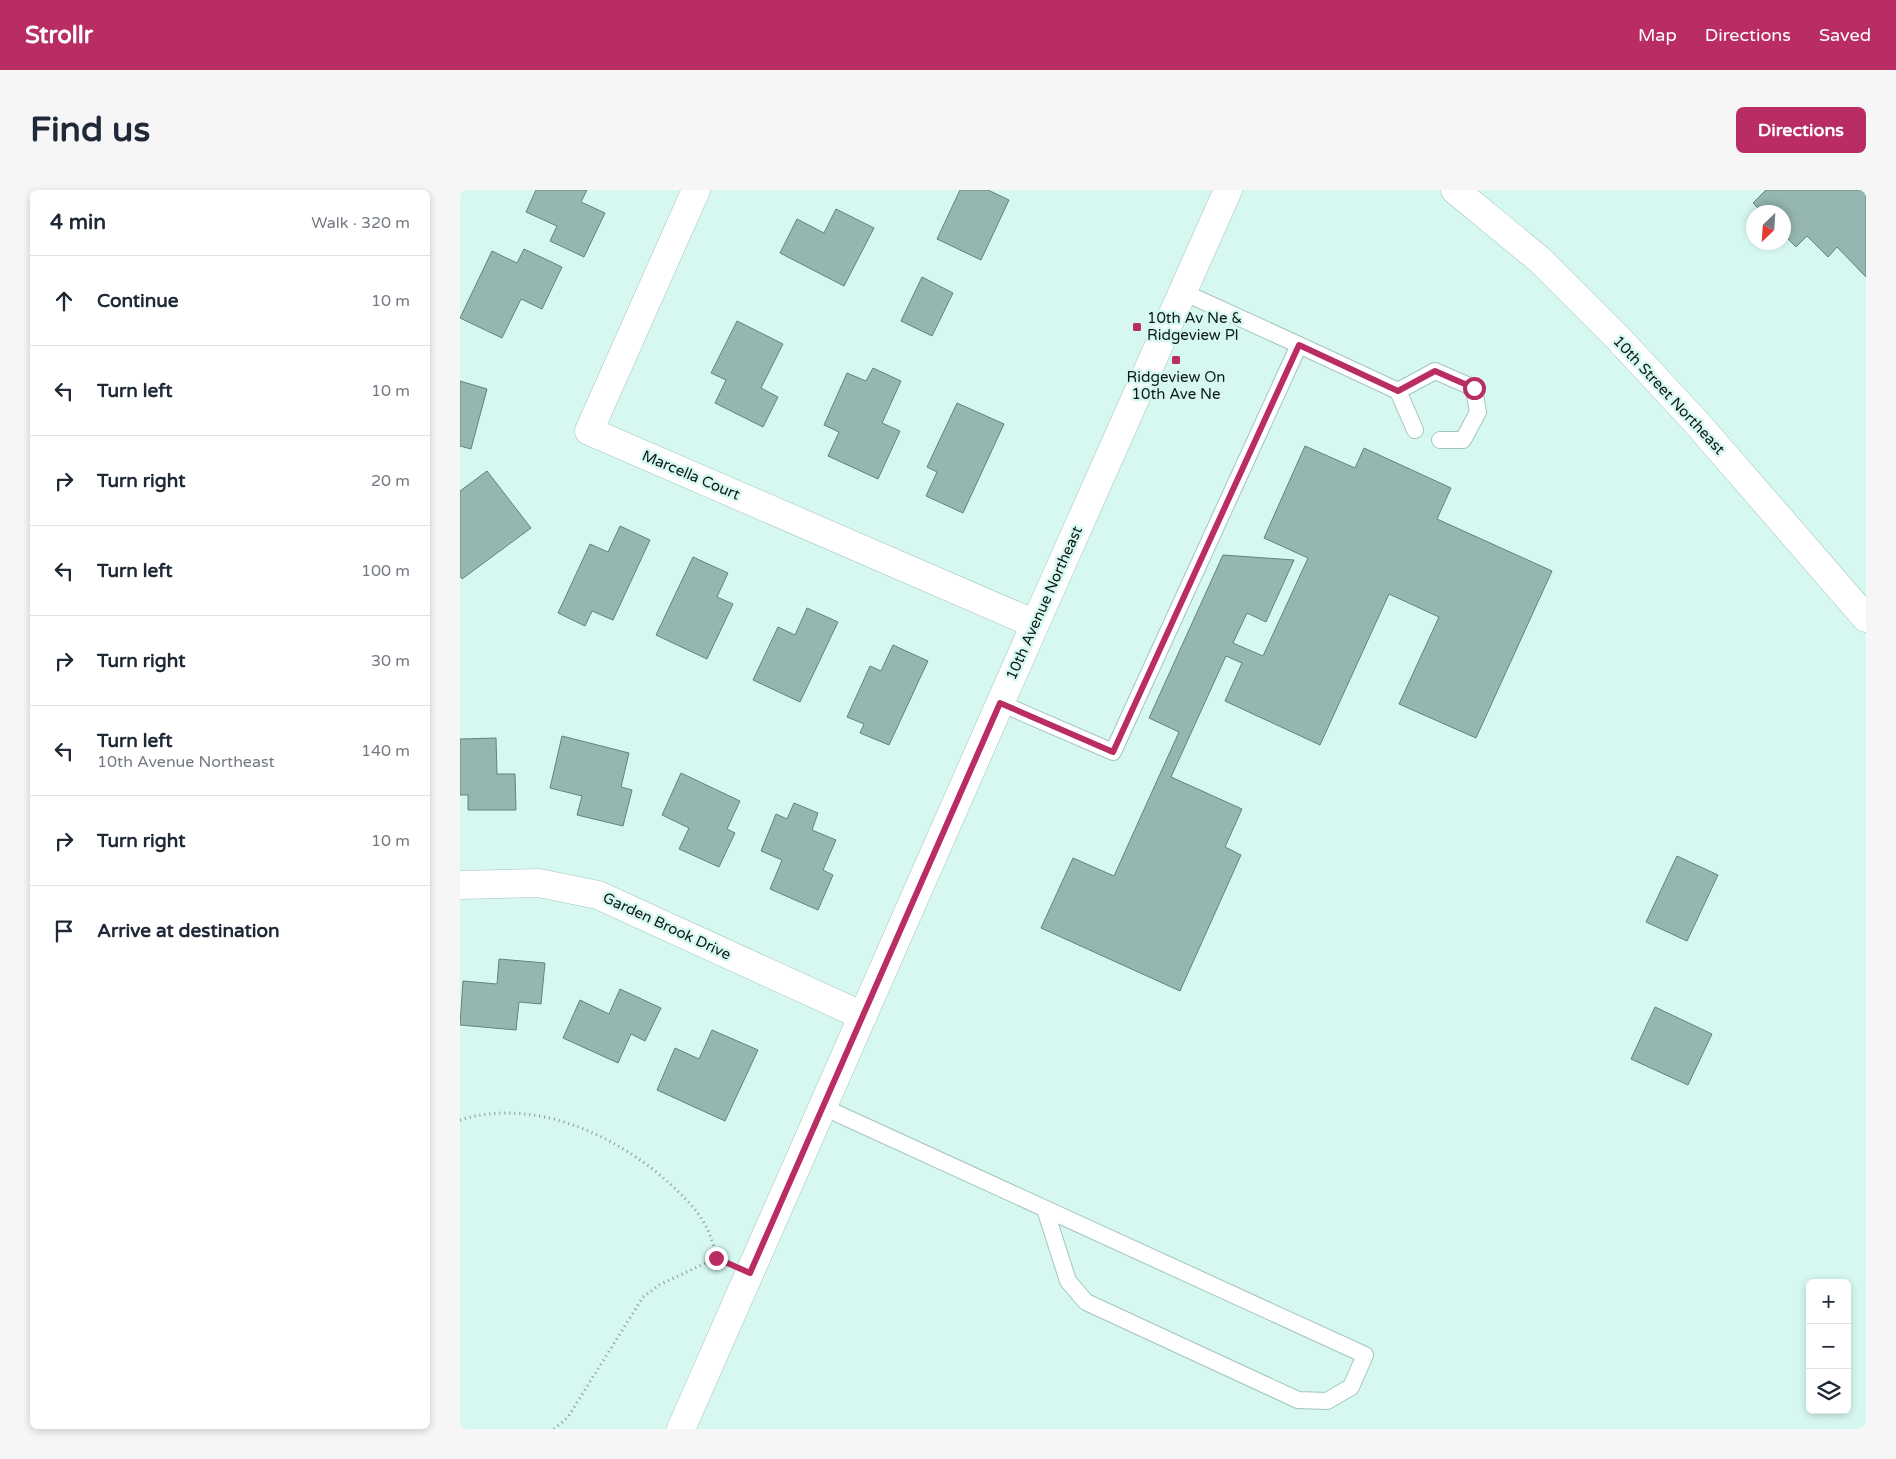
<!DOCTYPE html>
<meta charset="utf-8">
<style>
body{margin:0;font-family:"Varela Round",sans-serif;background:#f6f6f7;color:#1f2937}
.controls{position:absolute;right:15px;bottom:15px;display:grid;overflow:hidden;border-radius:8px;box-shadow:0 2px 8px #0003}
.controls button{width:45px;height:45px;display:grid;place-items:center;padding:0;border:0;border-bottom:1px solid #e0e1e3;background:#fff;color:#1f2937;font:25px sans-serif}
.compass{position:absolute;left:1286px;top:15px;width:45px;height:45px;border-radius:50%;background:#fff;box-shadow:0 2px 8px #0003;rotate:205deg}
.stop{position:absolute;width:15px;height:15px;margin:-11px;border:4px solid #b92d64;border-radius:50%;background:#fff}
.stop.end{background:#b92d64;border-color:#fff;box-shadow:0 1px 5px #0008}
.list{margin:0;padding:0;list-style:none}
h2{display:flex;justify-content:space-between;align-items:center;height:65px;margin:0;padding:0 20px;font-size:21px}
h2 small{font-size:16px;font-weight:400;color:#747a83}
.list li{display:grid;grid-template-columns:32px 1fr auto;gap:15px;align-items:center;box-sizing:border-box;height:90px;padding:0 20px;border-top:1px solid #e0e1e3}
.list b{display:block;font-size:19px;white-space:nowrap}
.list p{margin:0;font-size:16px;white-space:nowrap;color:#747a83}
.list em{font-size:16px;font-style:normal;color:#747a83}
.icon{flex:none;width:28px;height:28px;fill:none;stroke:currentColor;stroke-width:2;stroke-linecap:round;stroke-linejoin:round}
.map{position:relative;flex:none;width:1406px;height:1239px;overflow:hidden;border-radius:8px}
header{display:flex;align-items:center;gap:30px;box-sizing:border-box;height:70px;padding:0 25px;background:#b92d64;color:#fff}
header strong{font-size:24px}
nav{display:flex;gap:28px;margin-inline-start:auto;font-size:18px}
.intro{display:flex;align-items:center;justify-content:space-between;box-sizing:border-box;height:120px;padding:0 30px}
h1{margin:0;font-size:35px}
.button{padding:12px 22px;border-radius:8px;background:#b92d64;color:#fff;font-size:18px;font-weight:700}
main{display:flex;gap:30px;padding:0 30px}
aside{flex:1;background:#fff;border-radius:8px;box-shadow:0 2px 8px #0003}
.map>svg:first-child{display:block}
.building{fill:#96b7b1;stroke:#63837d}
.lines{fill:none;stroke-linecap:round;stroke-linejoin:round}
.service-casing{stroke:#a3c5be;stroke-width:18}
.minor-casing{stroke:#a3c5be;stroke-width:29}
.tertiary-casing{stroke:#a3c5be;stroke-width:29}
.path{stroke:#819994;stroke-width:3;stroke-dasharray:1 4;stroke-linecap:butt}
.service{stroke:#fff;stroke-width:16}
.minor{stroke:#fff;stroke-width:28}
.tertiary{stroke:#fff;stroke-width:28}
.route{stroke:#b92d64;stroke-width:6}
.poi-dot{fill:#b92d64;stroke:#d6f8f1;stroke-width:2}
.labels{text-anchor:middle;stroke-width:5;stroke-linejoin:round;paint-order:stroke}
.poi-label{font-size:15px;fill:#0e1a18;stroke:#d6f8f1;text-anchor:start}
.street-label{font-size:15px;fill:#0e1a18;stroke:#d6f8f1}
</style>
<header>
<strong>Strollr</strong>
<nav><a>Map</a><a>Directions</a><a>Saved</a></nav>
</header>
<div class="intro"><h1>Find us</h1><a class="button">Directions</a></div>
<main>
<aside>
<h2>4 min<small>Walk · 320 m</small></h2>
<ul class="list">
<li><svg class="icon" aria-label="ahead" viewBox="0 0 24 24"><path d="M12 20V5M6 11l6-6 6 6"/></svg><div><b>Continue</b></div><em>10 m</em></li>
<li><svg class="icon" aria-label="left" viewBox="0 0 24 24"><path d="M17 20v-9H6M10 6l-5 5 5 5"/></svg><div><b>Turn left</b></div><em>10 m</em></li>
<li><svg class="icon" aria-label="right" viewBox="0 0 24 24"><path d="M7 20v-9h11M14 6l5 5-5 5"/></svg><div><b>Turn right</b></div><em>20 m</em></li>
<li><svg class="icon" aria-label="left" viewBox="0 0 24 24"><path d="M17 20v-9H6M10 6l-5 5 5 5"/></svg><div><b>Turn left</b></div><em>100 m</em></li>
<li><svg class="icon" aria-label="right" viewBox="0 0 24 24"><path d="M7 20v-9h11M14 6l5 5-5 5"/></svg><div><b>Turn right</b></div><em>30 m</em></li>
<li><svg class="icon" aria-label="left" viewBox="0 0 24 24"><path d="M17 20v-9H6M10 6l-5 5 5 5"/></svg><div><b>Turn left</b><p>10th Avenue Northeast</p></div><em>140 m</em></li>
<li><svg class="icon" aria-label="right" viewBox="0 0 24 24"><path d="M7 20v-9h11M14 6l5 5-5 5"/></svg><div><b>Turn right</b></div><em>10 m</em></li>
<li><svg class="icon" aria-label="arrive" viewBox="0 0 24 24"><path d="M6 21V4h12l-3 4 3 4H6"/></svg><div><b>Arrive at destination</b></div></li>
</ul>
</aside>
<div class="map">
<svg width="1406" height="1239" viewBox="0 0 1406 1239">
<rect width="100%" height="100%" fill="#d6f8f1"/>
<!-- building -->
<path class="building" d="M76,0H127L121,12L145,23L124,67L90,51L97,36L66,22Z
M500,0H528L549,10L521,70L477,49Z
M1306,0H1406V87L1377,57L1368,67L1347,46L1336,57L1324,45V22H1302L1293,13Z
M376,19L414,38L384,96L320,63L337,29L364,43Z
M64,59L102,77L82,119L61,109L42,148L0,128L32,61L57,73Z
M462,87L493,103L472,146L441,131Z
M277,131L323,154L301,198L318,207L303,237L255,213L266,190L251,183Z
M413,178L441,191L422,233L440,241L418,289L368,266L379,242L364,235L387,183L406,191Z
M0,191L27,199L11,259L0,256Z
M497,213L544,234L503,323L466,306L477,282L467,277Z
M845,256L895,278L904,258L991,298L977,329L1092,381L1016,548L939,514L979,427L929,404L860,555L765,511L782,473L766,466L711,587L782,619L765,657L781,665L720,801L581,738L613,668L654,686L719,542L689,528L763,365L834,370L806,432L787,423L773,453L803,466L848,368L804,348Z
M27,281L71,338L2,389L0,386V301Z
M160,336L190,350L153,430L132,421L125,436L98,423L130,354L148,362Z
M233,367L268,383L257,407L273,414L247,469L196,445Z
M347,418L378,432L340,512L293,490L318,437L335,445Z
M433,455L468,471L429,555L400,543L404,534L387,527L410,476L421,481Z
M102,546L169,563L161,597L172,600L163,636L117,625L122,606L90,598Z
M36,548L37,584H55L56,620H8V605H0V549Z
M221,583L280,611L267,639L275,643L259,677L219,659L229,638L202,625Z
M334,613L358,623L352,640L376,650L363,680L373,685L358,720L310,699L322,670L301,661L316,624L327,629Z
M1217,666L1258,685L1227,751L1186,732Z
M39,769L85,773L81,814L59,812L56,840L0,835L3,791L37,794Z
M160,799L201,818L185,851L171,844L158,873L103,848L120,810L149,824Z
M1195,817L1252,844L1228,895L1171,869Z
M252,840L298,860L265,931L197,900L215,858L239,869Z"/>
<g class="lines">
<defs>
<path id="service" d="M839,155L938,201L975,181L1014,198L1018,222L1003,250H980
M938,201L955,240
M540,513L653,562L839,155L723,102
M363,917L905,1165L891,1197L867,1211L838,1210L626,1112L608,1091L585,1019"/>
<path id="minor" d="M236,0L129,241L575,434
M0,695L79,693L138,705L403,826"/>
<path id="tertiary" d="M995,0L1080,70L1158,148L1236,232L1406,428
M221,1239L575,434L768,0"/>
</defs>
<!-- service casing -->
<use href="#service" class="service-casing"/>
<!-- minor casing -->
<use href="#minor" class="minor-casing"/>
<!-- tertiary casing -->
<use href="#tertiary" class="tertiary-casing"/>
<!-- path -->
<path class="path" d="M0,930C73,907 155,944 209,993C234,1016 251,1034 256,1068
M94,1239L108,1227L183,1107L199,1095L256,1068L264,1072"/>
<!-- service -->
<use href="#service" class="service"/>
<!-- minor -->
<use href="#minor" class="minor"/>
<!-- tertiary -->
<use href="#tertiary" class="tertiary"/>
</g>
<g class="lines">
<!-- route -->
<path class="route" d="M256,1068L290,1083L540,513L653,562L839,155L938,201L975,181L1014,198"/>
</g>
<!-- markers -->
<g class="poi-dot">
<rect x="672" y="132" width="10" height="10" rx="2.5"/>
<rect x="711" y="165" width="10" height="10" rx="2.5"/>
</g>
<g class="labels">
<!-- poi labels -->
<g class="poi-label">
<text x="687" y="133">10th Av Ne &amp;<tspan x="687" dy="17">Ridgeview Pl</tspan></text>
<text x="716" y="192" text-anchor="middle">Ridgeview On<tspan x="716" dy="17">10th Ave Ne</tspan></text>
</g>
<!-- street labels -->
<g class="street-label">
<text transform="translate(1209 205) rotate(47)" y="5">10th Street Northeast</text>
<text transform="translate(231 285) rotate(23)" y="5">Marcella Court</text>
<text transform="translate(584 413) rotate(-66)" y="5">10th Avenue Northeast</text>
<text transform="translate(207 736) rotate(25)" y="5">Garden Brook Drive</text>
</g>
</g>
</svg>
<div class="controls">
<button>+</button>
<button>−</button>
<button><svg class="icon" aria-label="layers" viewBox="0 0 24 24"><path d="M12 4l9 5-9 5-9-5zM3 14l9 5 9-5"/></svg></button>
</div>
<svg class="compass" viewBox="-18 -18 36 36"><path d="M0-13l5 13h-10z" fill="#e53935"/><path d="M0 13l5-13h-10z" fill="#747a83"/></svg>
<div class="stop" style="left:1014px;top:198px"></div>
<div class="stop end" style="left:256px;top:1068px"></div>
</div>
</main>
